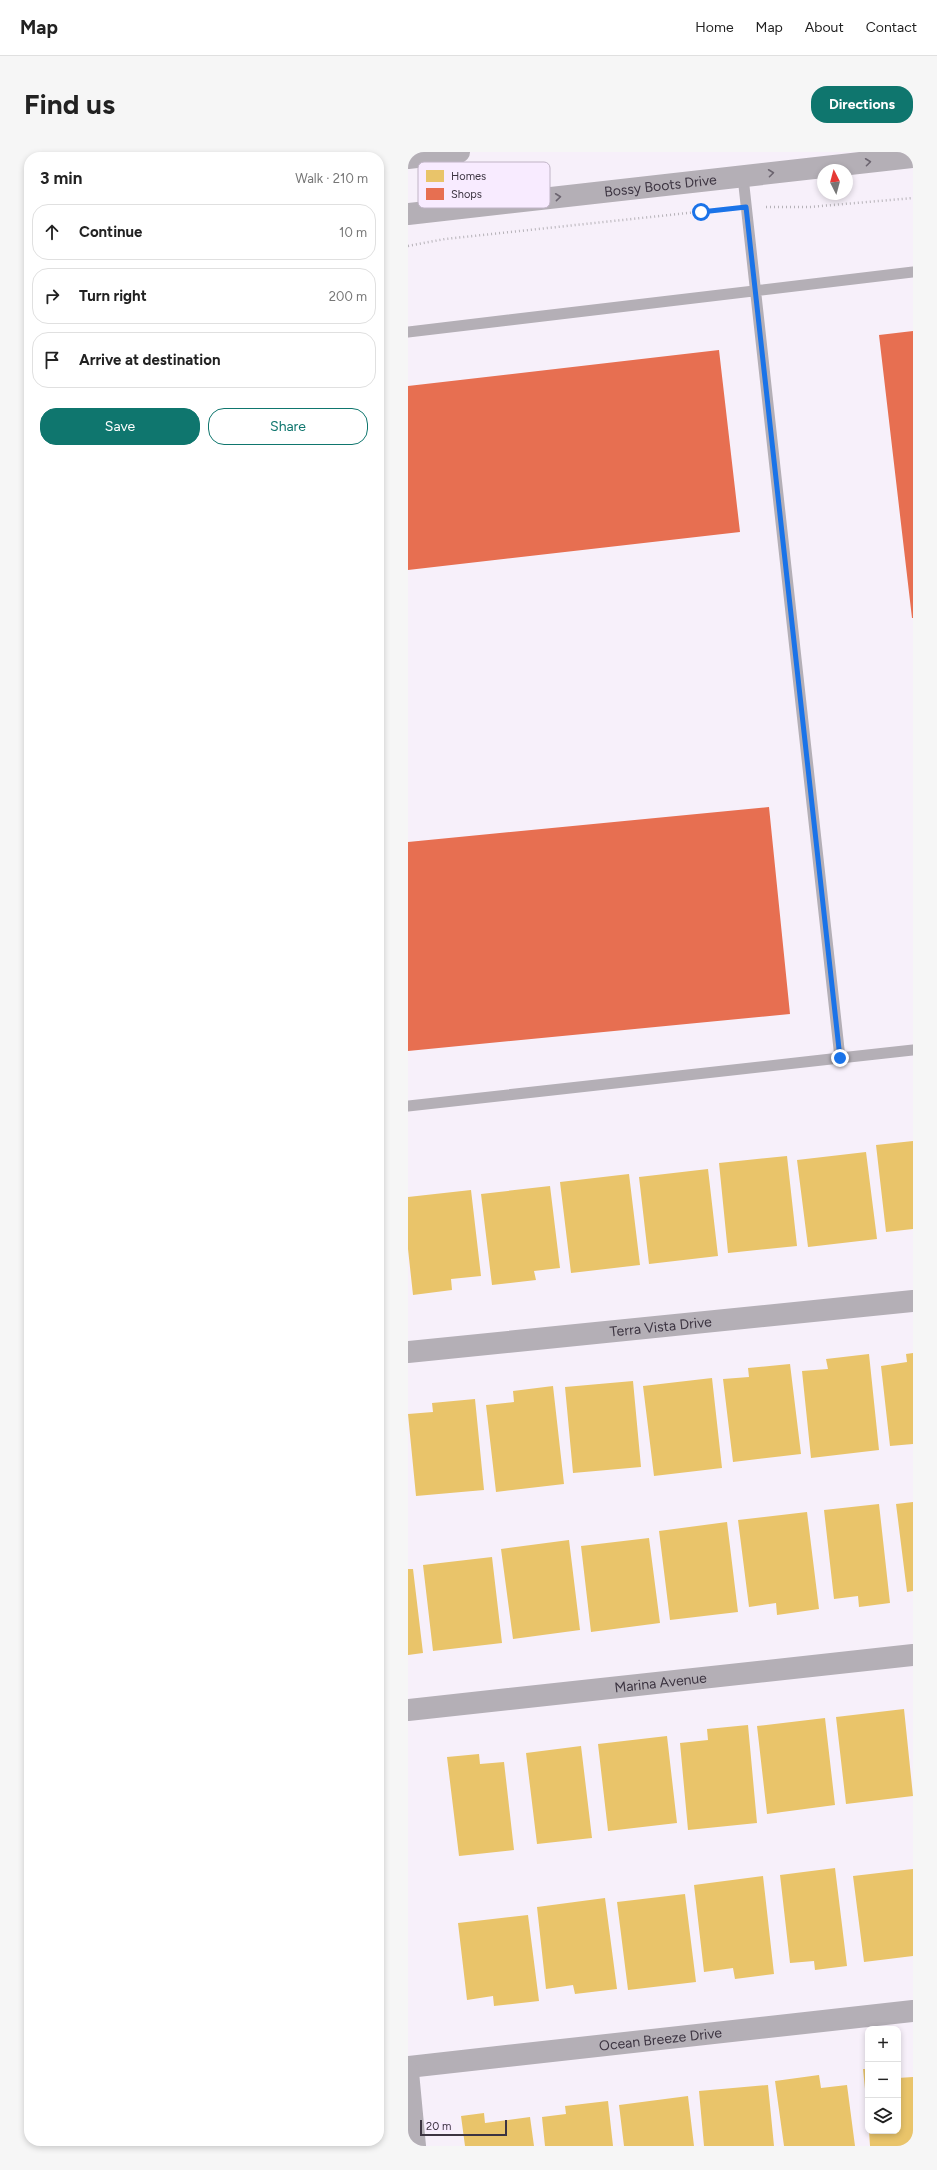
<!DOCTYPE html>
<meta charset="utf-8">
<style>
body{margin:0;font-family:Figtree,sans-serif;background:#f6f6f6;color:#222}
.controls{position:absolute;right:12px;bottom:12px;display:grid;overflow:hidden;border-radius:8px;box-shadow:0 2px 6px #0003}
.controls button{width:36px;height:36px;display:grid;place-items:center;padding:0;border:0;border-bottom:1px solid #e0e0e0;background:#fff;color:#222;font:20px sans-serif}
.compass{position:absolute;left:409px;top:12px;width:36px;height:36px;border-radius:50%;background:#fff;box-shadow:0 2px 6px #0003;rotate:354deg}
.scale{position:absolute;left:12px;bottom:10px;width:87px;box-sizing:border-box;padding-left:4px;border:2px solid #3c3441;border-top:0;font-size:11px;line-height:14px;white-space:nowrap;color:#3c3441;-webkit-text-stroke:3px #f8ebff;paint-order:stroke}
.stop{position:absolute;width:12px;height:12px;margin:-9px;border:3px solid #1a73e8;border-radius:50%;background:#fff}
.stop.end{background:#1a73e8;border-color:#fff;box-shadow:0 1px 4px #0008}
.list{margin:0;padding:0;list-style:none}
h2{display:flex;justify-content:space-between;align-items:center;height:52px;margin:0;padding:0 16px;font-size:17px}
h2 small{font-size:13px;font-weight:400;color:#767676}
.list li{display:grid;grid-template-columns:26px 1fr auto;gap:12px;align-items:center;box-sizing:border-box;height:56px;margin:0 8px 8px;padding:0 8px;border:1px solid #e0e0e0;border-radius:16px}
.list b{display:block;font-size:15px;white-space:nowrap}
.list em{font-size:13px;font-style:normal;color:#767676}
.actions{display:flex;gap:8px;padding:12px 16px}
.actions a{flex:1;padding:9px 0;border:1px solid #0f766e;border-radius:16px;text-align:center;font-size:14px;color:#0f766e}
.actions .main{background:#0f766e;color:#fff}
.icon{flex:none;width:22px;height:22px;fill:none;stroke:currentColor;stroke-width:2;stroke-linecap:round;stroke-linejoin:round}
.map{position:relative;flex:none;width:505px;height:1994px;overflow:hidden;border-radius:16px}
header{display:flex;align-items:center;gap:24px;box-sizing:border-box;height:56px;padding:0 20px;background:#fff;border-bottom:1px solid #e0e0e0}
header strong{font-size:19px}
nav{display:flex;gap:22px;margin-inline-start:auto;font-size:14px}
.intro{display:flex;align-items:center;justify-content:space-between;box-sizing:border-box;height:96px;padding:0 24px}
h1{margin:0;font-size:28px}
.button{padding:10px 18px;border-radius:16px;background:#0f766e;color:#fff;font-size:14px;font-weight:700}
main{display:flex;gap:24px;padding:0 24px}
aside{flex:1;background:#fff;border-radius:16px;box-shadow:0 2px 6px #0003}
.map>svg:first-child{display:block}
.homes{fill:#e9c46a}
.shops{fill:#e76f51}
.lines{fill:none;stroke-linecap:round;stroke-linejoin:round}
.path{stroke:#b6b2b8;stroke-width:2.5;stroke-dasharray:1 3;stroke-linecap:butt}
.lane{stroke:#b4afb6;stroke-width:11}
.street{stroke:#b4afb6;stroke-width:22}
.secondary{stroke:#b4afb6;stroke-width:22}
.oneway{stroke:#6c6570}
.route{stroke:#1a73e8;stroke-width:5}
.labels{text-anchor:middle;stroke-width:4;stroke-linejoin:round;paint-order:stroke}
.street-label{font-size:14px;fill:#3c3441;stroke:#f8ebff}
.key{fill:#f8ebff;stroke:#c0b4c6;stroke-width:1}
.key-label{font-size:11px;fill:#3c3441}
</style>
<header>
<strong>Map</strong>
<nav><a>Home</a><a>Map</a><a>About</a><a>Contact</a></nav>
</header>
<div class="intro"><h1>Find us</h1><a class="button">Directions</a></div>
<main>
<aside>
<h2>3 min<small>Walk · 210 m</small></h2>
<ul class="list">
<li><svg class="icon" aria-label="ahead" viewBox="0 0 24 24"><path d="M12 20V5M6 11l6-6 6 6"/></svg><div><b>Continue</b></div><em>10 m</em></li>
<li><svg class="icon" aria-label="right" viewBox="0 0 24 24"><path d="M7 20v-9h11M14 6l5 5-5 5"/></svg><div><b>Turn right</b></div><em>200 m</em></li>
<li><svg class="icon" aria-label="arrive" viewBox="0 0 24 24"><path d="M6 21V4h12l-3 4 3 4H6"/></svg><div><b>Arrive at destination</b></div></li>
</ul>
<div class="actions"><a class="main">Save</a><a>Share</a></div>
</aside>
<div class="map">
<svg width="505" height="1994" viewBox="0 0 505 1994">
<rect width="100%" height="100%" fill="#f7f0fa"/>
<!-- homes -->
<path class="homes" d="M505,989V1077L478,1080L468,993Z
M458,1000L469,1087L400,1095L389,1008Z
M379,1004L389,1094L320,1101L311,1011Z
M300,1017L310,1104L241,1112L231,1025Z
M221,1022L232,1113L163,1121L152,1030Z
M142,1034L152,1116L126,1119L128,1128L84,1133L73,1042Z
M63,1038L73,1124L43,1127L44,1138L5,1143L0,1097V1045Z
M505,1201V1292L482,1294L473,1214L499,1210L498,1202Z
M461,1202L471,1298L403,1306L394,1219L420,1217L418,1207Z
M382,1212L393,1302L325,1310L315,1227L341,1225L340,1216Z
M304,1226L314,1316L246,1324L235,1234Z
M225,1229L233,1315L165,1321L157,1235Z
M145,1234L156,1332L88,1340L78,1253L106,1250L105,1239Z
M67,1247L76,1338L8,1344L0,1262L25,1260L24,1251Z
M505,1350V1439L499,1440L488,1352Z
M471,1352L482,1451L451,1455L450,1444L426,1447L416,1358Z
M399,1360L411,1457L369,1463L368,1451L341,1455L330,1368Z
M319,1370L330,1460L262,1468L251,1379Z
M241,1386L252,1471L183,1480L173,1394Z
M161,1388L172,1478L105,1487L93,1397Z
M84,1405L94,1491L25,1499L15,1413Z
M0,1417H5L15,1501L0,1503Z
M496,1557L505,1644L438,1652L428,1565Z
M417,1566L427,1653L359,1662L349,1574Z
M340,1573L349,1671L280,1678L272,1591L300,1588L299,1577Z
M259,1584L269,1671L200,1679L190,1592Z
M173,1594L184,1686L129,1692L118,1601Z
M71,1602L72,1612L96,1610L106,1698L51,1704L39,1605Z
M427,1716L439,1814L407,1818L406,1809L382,1811L372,1723Z
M505,1717V1804L456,1810L445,1724Z
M355,1724L366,1822L327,1827L325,1816L296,1820L286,1733Z
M277,1742L288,1830L220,1838L209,1750Z
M197,1746L209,1837L167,1842L165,1833L138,1837L129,1755Z
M120,1763L131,1849L86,1854L85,1844L59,1848L50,1771Z
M455,1917H460V1957H459Z
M411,1923L413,1936L439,1933L447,1994H376L367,1929Z
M505,1925V1994H462L461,1979H490V1926Z
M360,1933L366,1994H296L291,1939Z
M280,1944L286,1994H216L211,1953Z
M200,1949L205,1994H137L134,1965L158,1962L157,1954Z
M76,1961L77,1971L122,1965L126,1994H57L53,1964Z"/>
<!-- shops -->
<path class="shops" d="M505,179V466H504L471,183Z
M311,198L332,380L0,418V234Z
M361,655L382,862L0,899V690Z"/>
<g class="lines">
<!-- path -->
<path class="path" d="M358,55H402L505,46
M0,94L37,87L317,57"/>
<!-- lane -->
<path class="lane" d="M0,180L505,120
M432,906L505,898
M0,954L432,906L335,25"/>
<!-- street -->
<g class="street">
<path id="s1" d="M0,1200L505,1149"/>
<path id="s2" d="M0,1558L505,1503"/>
<path id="s3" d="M0,1915L505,1859"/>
<path d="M0,1920L7,1994"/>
</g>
<!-- secondary -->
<g class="secondary">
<path d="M0,6L51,0"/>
<path id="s4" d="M0,62L505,5"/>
</g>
</g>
<!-- one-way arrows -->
<defs><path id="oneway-chevron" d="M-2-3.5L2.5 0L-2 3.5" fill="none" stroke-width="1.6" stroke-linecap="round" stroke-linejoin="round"/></defs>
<g class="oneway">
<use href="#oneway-chevron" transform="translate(460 10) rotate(-7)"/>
<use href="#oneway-chevron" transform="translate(363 21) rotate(-7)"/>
<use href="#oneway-chevron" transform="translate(150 45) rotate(-6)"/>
</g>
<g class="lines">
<!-- route -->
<path class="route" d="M293,60L338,55L432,906"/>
</g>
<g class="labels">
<!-- street labels -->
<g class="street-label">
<text dy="5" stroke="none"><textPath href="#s4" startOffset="254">Bossy Boots Drive</textPath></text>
<text dy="5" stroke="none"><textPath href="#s1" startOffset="254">Terra Vista Drive</textPath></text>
<text dy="5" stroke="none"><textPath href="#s2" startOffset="254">Marina Avenue</textPath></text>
<text dy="5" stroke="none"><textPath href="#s3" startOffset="254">Ocean Breeze Drive</textPath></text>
</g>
</g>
<!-- legend -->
<rect x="10" y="10" width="132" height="46" rx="6" class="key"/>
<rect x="18" y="18" width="18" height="12" fill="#e9c46a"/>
<rect x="18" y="36" width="18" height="12" fill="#e76f51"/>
<g class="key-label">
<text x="43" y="28">Homes</text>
<text x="43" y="46">Shops</text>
</g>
</svg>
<div class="controls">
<button>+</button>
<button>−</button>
<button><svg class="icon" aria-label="layers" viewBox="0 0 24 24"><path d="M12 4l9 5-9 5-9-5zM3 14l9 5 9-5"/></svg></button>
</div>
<svg class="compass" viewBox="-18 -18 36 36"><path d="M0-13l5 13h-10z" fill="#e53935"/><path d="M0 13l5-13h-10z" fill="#767676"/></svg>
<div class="scale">20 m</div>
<div class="stop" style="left:293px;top:60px"></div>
<div class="stop end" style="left:432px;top:906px"></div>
</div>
</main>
